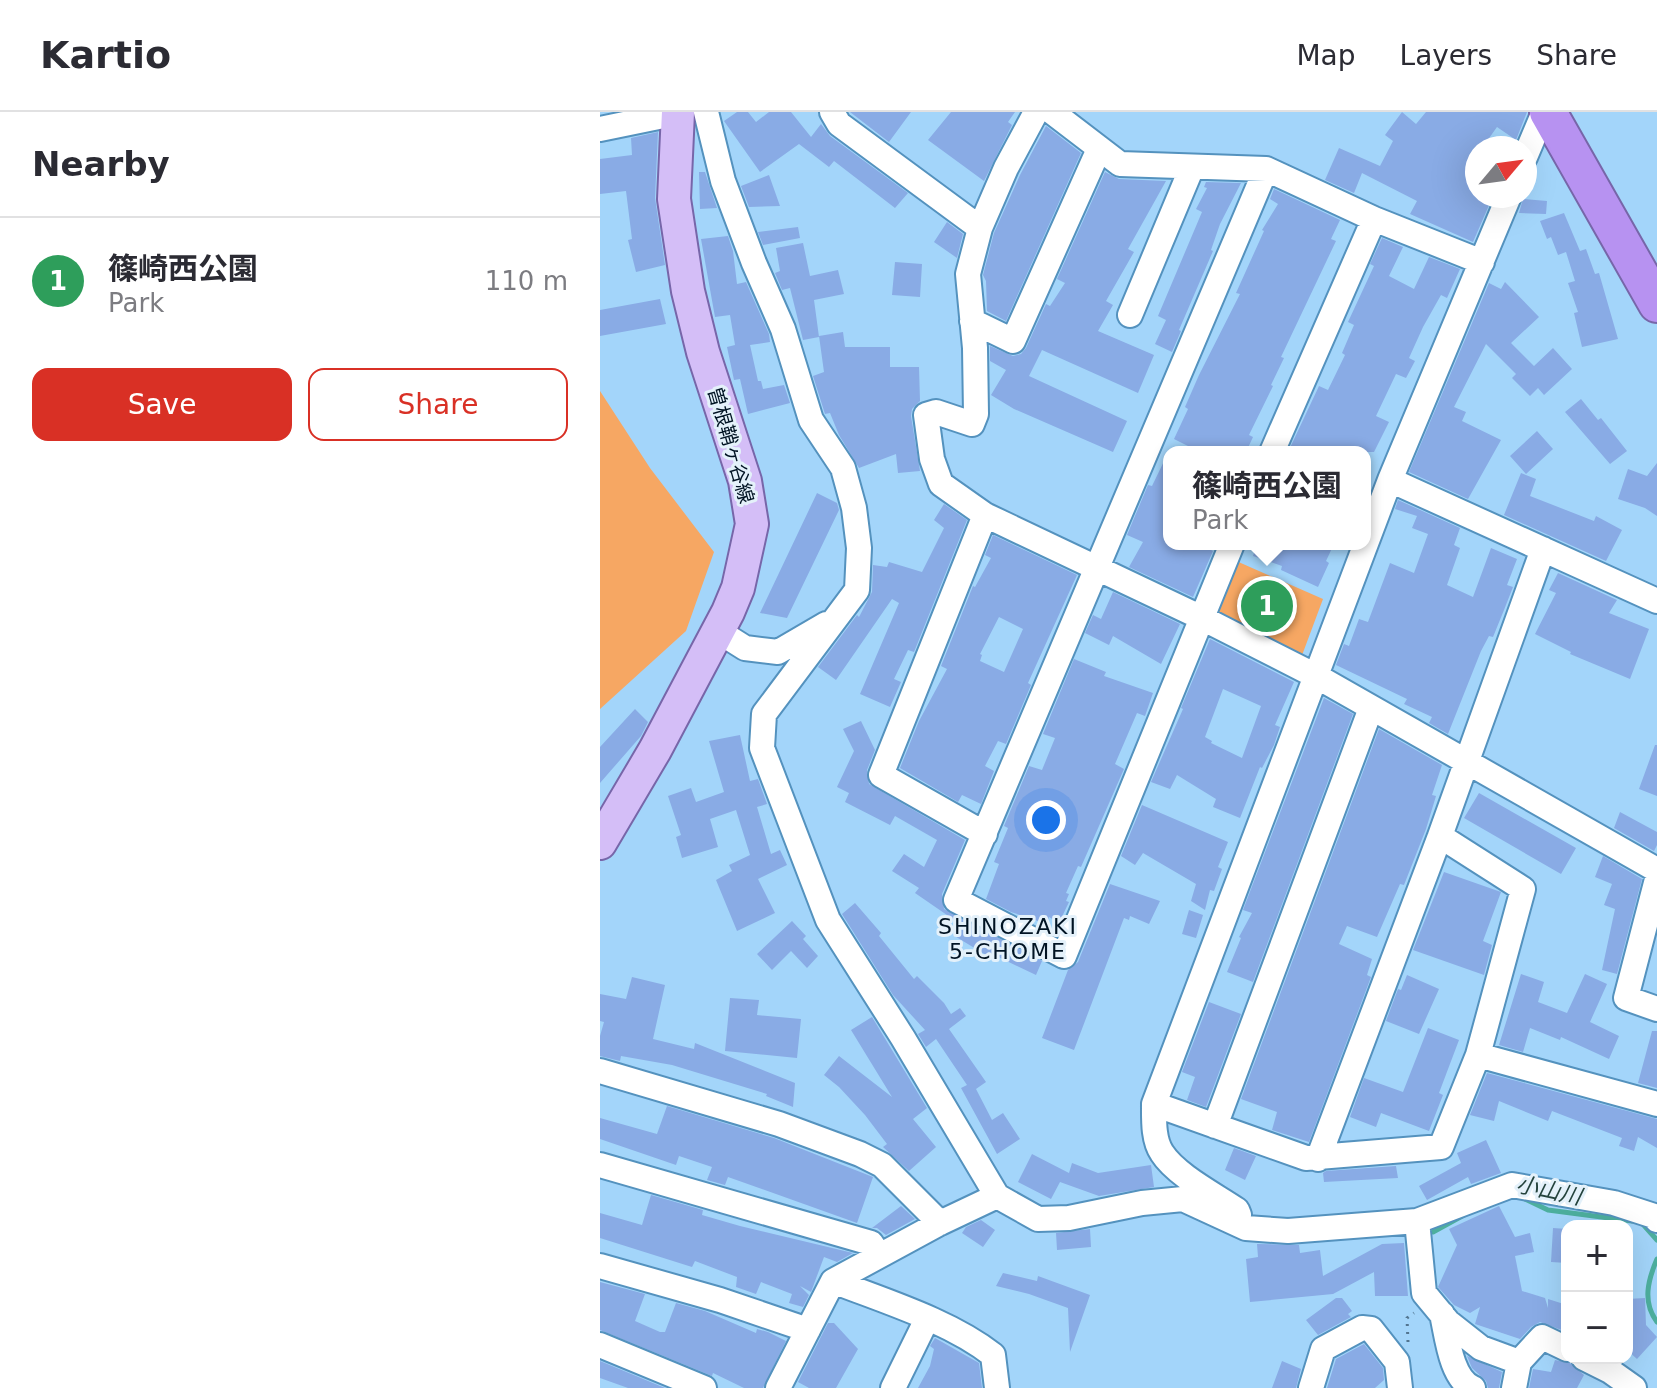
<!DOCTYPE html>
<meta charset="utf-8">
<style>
body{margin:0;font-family:"DejaVu Sans","Noto Sans JP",sans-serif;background:#f2f2f3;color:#2b2b33}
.controls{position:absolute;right:24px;bottom:24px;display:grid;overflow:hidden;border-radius:16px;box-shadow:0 8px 32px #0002}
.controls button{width:72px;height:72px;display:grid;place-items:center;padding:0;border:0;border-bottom:2px solid #e1e1e2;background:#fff;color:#2b2b33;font:40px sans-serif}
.compass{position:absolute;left:865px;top:24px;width:72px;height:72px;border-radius:50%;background:#fff;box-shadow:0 8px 32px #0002;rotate:61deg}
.you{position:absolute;left:446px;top:708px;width:28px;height:28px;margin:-20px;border:6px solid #fff;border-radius:50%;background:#1a73e8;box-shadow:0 0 0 12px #1a73e833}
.badge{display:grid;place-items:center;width:52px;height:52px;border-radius:50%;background:#d93025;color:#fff;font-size:26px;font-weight:700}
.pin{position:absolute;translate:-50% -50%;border:4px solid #fff;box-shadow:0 2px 8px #0006}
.popup{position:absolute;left:563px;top:334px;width:208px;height:104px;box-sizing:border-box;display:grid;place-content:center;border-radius:16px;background:#fff;filter:drop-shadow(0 2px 6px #0005);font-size:26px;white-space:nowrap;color:#7c7c81}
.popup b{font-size:30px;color:#2b2b33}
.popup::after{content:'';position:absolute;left:50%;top:100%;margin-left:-16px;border:16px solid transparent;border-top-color:#fff}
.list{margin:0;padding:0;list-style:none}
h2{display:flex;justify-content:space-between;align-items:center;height:104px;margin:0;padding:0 32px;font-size:34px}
h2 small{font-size:26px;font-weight:400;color:#7c7c81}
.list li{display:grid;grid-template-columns:52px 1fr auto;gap:24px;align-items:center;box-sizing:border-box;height:128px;padding:0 32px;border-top:2px solid #e1e1e2}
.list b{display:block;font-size:30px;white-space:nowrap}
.list p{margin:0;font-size:26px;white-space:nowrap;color:#7c7c81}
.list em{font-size:26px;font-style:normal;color:#7c7c81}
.actions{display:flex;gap:16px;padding:24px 32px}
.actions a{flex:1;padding:18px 0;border:2px solid #d93025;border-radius:16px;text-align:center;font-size:28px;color:#d93025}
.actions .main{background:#d93025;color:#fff}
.map{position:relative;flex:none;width:1057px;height:1276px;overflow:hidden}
header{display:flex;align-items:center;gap:48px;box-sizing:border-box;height:112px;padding:0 40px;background:#fff;border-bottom:2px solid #e1e1e2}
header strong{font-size:38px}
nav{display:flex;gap:44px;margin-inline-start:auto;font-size:28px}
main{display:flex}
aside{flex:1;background:#fff}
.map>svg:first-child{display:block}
.green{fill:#f6a763}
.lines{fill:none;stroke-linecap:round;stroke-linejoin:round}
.stream{stroke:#4daf9e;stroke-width:5}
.building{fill:#89abe5;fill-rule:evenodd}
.minor-casing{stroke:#5492be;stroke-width:28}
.major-casing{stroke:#7766a9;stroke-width:36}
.highway-casing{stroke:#7766a9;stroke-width:40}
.path{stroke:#527590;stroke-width:3;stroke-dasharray:2 6;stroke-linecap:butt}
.minor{stroke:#fff;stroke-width:24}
.major{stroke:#d4bef7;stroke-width:32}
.highway{stroke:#b792f1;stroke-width:36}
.labels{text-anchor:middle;stroke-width:6;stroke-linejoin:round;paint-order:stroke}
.street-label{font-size:20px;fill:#001323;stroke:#e4f1fa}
.neighbourhood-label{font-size:22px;letter-spacing:2px;fill:#001323;stroke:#e4f1fa}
.water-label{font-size:22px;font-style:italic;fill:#24433d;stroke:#e4f1fa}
</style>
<header>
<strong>Kartio</strong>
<nav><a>Map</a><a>Layers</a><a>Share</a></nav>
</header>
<main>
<aside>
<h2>Nearby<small></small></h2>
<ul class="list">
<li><span class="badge" style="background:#2e9e5b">1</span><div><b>篠崎西公園</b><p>Park</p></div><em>110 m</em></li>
</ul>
<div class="actions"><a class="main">Save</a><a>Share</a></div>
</aside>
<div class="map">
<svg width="1057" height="1276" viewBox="0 0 1057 1276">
<rect width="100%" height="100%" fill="#a3d5fa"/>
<!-- green -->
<path class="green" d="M0,279L50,356L114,440L86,519L0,597Z
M634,448L723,487L701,546L611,501Z"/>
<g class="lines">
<!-- stream -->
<path class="stream" d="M921,1085L948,1098L1032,1109
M1041,1110L1057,1128
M833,1120L864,1103
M1057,1147C1048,1168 1042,1190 1057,1210"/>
</g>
<!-- building -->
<path class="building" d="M137,0H148L156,10L169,0H191L211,25L221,12L230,24L308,81L295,96L234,49L229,55L199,32L160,60L124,9Z
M250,0H311L289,30Z
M351,0H415L408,10L412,13L384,69L328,28Z
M802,0L816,12L826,0H927L916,28L897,15L882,36H877V43L870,52L877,57V84H893L873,130L810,102L817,89L762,61L754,81L725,68L739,36L780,54L793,29L785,23Z
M446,14L481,41L406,209L387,199L386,169L383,163L394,121L420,63Z
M58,20L55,86L65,153L36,160L28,128L32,127L26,79L0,82V47L32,43L31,26Z
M99,60H105L117,96L100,97Z
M505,60L519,67L566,69L528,137L534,140L506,189L513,193L498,219L554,243L538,281L442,238L429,264L527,309L513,340L414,297L391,283L406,258L390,249V234L413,244L421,242L426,236L446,192L450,194L465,171L457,167Z
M169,63L180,94L149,95L141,74Z
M606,70L641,71L620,112L611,138L613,139L579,218L581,219L572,240L555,232L566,208L558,204L602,100L596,97L607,76L604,75Z
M674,77L740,108L731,127L736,129L681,245L684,246L671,273L673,274L649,323L653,325L646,340H600L574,327L588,297L585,295L599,263L640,182L636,181L664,119L662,118L678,92L670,87Z
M923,87L947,89L946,102L919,101Z
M964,101L980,139L986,137L995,162L999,161L1018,227L982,235L974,201L978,200L968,171L975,169L966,140L958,143L951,125L947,127L940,109Z
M347,110L363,122L357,146L334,130Z
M198,115L200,126L163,133L158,120Z
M128,124L133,139L137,172L146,170L169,222L170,230L150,233L158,269H161L163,277L184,273L190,291L148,302L140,267L134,268L127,235L135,233L130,203L115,205L101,127Z
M782,126L803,135L789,164L814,177L829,145L860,157L847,186L841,183L823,215L809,246L815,249L806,266L796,262L776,304L789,310L774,340H688L719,274L728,278L745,243L742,241L754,213L748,210L774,154L770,152Z
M203,131L210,164L238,158L244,182L214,188L219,225L203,228L190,176L182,178L175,161L180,159L176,136Z
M295,150L322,152L320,185L292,183Z
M905,170L939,205L911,231L934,254L953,236L972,257L944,283L938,276L930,284L912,266L916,262L886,232L854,295L866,300L862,309L901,328L868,387L809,360L889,171L901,177Z
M60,187L66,212L0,224V198Z
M243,220L245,235H290V255H319L320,289L312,297L311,304L320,359L298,361L296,342L259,356L239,323L230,301L225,302L213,264L224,260L219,224Z
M981,287L998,308L1001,306L1027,339L1010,352L965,300Z
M937,319L953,337L926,362L910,344Z
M569,339V432H599L613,439L593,485L529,455L543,430L527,423L548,373L552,374Z
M1057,351V404L1045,396L1018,387L1028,357L1047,364Z
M921,361L936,367L930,384L994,409L996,404L1022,418L1006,449L904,403Z
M217,381L237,391L239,398L187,506L160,501Z
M798,388L860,416L854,433L860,436L847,473L873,485L891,436L917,447L907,473L913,475L904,498L893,525L889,524L881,539L848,622L829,611L832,605L804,592L807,587L736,553L744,532L749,534L759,507L768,510L790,451L814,461L828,422L812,416L817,404L795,397Z
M344,392L367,408L314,540L308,538L294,567L301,570L290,595L260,582L299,491L292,487L236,568L218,555L257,503L259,505L272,480L273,453L287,455L289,450L322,460L344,416L334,408Z
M393,423L477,463L428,571L431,573L406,632L398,629L385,654L394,659L381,692L362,683L358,690L300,656L319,609L347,557L341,554L373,474L375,475L391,446L385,443ZM399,505L423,517L404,560L380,549L382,543L380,542Z
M657,432H734L726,449L729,451L718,475L681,458L682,454L653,444Z
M958,461L1017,488L1009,501L1049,517L1030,567L970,542L971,540L935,522L956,481L949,478Z
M513,480L580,512L561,552L513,524L509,533L485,521L493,503L501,507Z
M610,527L694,570L675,613L680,615L674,633L662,656L660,655L640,706L613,695L616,687L577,663L570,677L551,670L583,597L581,596ZM623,577L661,594L642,646L611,631L612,629L605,625Z
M474,547L506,560L504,564L553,581L545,604L537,601L515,652L524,657L481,755L478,754L466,781L469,782L466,789L469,790L459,811L449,805L447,812L411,800L386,787L399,752L394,750L408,716L404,714L429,654L442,658L455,626L443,622Z
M724,586L753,602L653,870L627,860L641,826L639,825L652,801L643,798Z
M35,597L48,610L41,624L0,671V635Z
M261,609L275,638L267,658L269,672L365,728L342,782L344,797L442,849L436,863L388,840L386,843L353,823L360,812L315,781L319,776L292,759L304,742L324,755L337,728L295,704L290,713L245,690L249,681L237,675L254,639L243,617Z
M779,617L842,653L832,683L836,684L826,717L804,773L800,772L777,825L747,814L739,832L772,847L767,863L771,865L709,1030L672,1018L677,1000L641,987Z
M140,623L150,669L158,667L167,692L157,695L171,742L180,738L187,753L158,767L175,801L137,819L116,768L132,759L129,753L150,743L136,698L110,707L118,735L82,746L76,725L81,723L68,684L91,676L96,690L124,680L109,629Z
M1055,633H1057V684L1039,677Z
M879,681L976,736L961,762L864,706Z
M542,693L628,730L618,755L622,757L614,779L610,778L605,798L591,789L596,772L543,741L535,753L521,744Z
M1020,700L1057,720V733L1054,739L1014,716Z
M1003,744L1042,767L1017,862L1002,858L1015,797L1004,793L1012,772L995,765Z
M844,760L901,780L883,829L892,833L884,863L813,838Z
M510,772L560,789L549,812L530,804L529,808L524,806L474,938L442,926L468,858L478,850Z
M255,791L281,821L279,824L314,867L317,864L344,891L351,902L360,896L366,904L349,917L386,970L376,977L392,1008L403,1001L420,1027L397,1042L361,976L367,973L336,927L326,935L318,922L325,918L293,883L242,802Z
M589,798L603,803L596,826L582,822Z
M192,809L206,824L203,827L218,844L207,856L191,839L172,858L157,842Z
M921,862L944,870L938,890L967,901L985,862L1007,872L990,910L1019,924L1009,947L961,925L960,928L930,916L923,940L899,933Z
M807,863L839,877L819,922L786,909L798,877L801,878Z
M32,865L65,873L53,927L94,937L95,931L195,971L193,995L166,984L167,982L72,953L21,944L20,949L0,944V924L4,910L0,909V882L26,887Z
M130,886L159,888L157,903L201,907L197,946L125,939Z
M609,890L641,902L606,995L587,988L595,965L582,960Z
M272,905L327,996L313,1007L336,1035L309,1059L283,1035L287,1032L265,1003L239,975L224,963L239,944L292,985L251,918Z
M828,916L859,928L839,981L843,983L829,1019L781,1001L776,1015L750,1005L764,966L803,980Z
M1052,919H1057V976L1038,971Z
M887,961L1057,1007V1036L1038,1025L1034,1039L1019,1034L1022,1026L952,999L948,1009L899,989L894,1009L870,1003Z
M67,994L174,1026L273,1065L257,1111L128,1065L125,1073L107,1068L112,1055L79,1044L76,1053L0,1027V1006L57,1022Z
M886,1028L901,1061L871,1072L868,1065L827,1088L819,1074L861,1051L857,1041Z
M634,1036L656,1044L645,1068L625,1058Z
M432,1042L469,1061L472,1051L498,1061L551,1053L554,1075L499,1084L460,1070L451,1087L418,1070Z
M796,1054L798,1066L724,1070L723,1061L726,1059Z
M51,1083L103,1098L102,1103L140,1114L253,1141L237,1150L224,1145L211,1180L200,1174L209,1183L203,1195L189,1191L192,1182L161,1170L156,1182L136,1175L137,1165L95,1149L92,1155L0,1126V1101L42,1113Z
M301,1094L315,1107L286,1123L277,1116H272Z
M899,1094L915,1125L930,1121L934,1140L915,1144L922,1179L945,1186L948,1196V1187L967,1193V1220L940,1210L931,1215L920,1227L875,1212L880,1195L870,1201L854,1193L838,1175L857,1133L849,1117Z
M381,1108L395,1118L383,1135L362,1121L366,1115Z
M953,1116L967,1117V1151L951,1150Z
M490,1117L491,1135L457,1138L456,1121Z
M804,1131L808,1184H775L774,1160L733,1182L650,1190L646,1147L658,1145L657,1132L699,1133L700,1141L720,1138L723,1164L782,1132Z
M403,1161L437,1169L438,1164L490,1183L470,1240L468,1196L429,1182L396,1174Z
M0,1170L45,1182L35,1209L60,1220H65L76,1191L105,1199L156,1221L157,1217L168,1220L186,1229L163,1276H144L113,1261L112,1264L0,1218Z
M736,1186H742L752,1199L748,1202L751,1205L718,1223L706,1208Z
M1045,1186L1046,1213L1057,1225L1037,1247L1027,1238V1187Z
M228,1211H234L258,1237L236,1276H209L198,1270Z
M335,1226L379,1251L382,1276H318L330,1254L334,1237L330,1234Z
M764,1232L783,1256L784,1268L775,1276H727L736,1247Z
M867,1244L902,1260L899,1276H888L886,1269L872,1256Z
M955,1248L970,1251L984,1263L977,1276H929L933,1257L951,1260Z
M0,1249L65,1276H28L0,1266Z
M682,1249L701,1257L696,1276H672Z"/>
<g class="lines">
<defs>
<path id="minor" d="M106,0L123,69L154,151L183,217L211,308L243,356L254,396L259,436L257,478L164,602L162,636L228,808L303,926L397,1084L438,1107L469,1106L542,1091L583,1087L646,1116L688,1119L817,1109L912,1073L1014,1091L1054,1104L1057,1108
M232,0L239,12L380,116
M436,0L406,56L380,116L368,162L375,236L376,302L372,312L336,300L326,303L332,347L341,372L385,403L600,505L716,564L1057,758
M452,0L520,52L666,57L774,107L882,150
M0,17L78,1
M925,45L944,0
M530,203L592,55
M372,209L413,229L499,37
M672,340L774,107
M790,368L1057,489
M632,432L464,844L356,788L666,57
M118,519L145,536L178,540L226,512
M385,722L281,663L385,403
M1057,767L1026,886L1057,897
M878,943L1057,992
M0,959L179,1012L260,1042L282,1053L340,1111
M554,992L706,1046L841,1035L878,943L923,777L840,724
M615,1014L771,596
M718,1047L840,724L943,437
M0,1053L271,1131L279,1143
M639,1103L637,1098C615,1083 576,1063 562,1041C553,1028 554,1007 554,992L790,368L909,84
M817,1109L824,1181L848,1210L881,1236L919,1250
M0,1154L120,1188L208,1218
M233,1169C284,1189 350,1209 393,1243L397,1276
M842,1202C847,1224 851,1267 873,1276
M0,1233L104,1276
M984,1246L1010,1259L1034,1276
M178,1276L233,1169L340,1111L397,1084
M293,1276L327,1207
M711,1276L723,1237L762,1216L771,1217L797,1250L800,1276
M914,1276L919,1250L942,1225L967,1237"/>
<path id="major" d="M0,731L55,638L128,500L138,476L152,412L145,369L103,240L88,179L74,87L78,0"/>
<path id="highway" d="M948,0L1057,192"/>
</defs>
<!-- minor casing -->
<use href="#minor" class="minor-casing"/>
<!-- major casing -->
<use href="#major" class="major-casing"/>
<!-- highway casing -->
<use href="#highway" class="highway-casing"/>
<!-- path -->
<path class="path" d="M808,1230L807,1206L814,1201"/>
<!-- minor -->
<use href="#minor" class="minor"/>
<!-- major -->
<use href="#major" class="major"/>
<!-- highway -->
<use href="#highway" class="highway"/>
</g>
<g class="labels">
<!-- street labels -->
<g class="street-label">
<text transform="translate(131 333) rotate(74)" y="7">曽根鞘ヶ谷線</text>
</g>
<!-- neighbourhood labels -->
<g class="neighbourhood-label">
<text x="408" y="822">SHINOZAKI<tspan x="408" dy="25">5-CHOME</tspan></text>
</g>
<!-- water labels -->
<g class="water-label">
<text transform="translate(949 1078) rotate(12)" y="8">小山川</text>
</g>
</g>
</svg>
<div class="controls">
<button>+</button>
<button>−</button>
</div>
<svg class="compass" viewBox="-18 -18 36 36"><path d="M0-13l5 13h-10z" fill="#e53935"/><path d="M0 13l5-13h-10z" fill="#7c7c81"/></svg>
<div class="you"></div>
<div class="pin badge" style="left:667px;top:494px;background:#2e9e5b">1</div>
<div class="popup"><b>篠崎西公園</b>Park</div>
</div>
</main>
